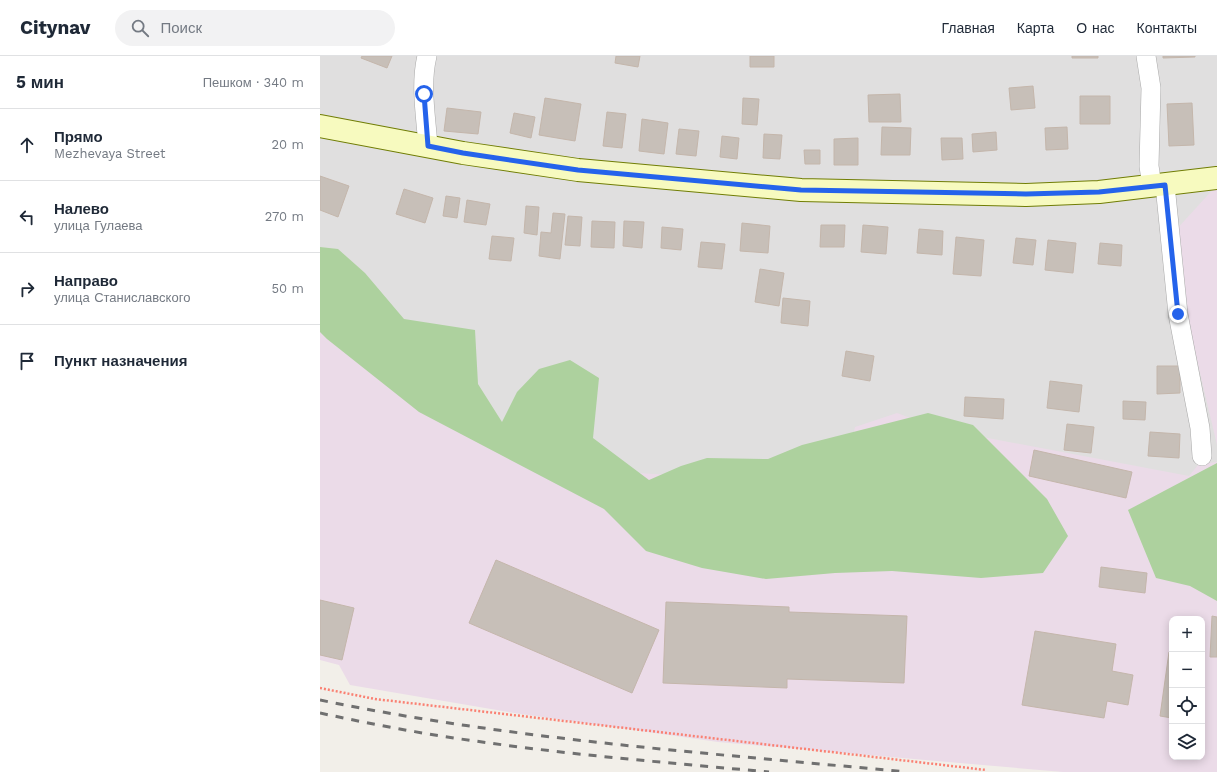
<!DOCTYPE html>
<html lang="ru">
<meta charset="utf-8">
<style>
body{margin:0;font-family:"Work Sans",sans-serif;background:#f2f2f3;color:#1f2937}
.controls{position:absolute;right:12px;bottom:12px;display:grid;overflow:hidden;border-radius:8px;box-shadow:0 2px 10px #0003}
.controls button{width:36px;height:36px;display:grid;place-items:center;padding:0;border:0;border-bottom:1px solid #e0e1e3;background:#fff;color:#1f2937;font:20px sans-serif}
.stop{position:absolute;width:12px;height:12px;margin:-9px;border:3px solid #2563eb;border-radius:50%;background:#fff}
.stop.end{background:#2563eb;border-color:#fff;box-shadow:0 1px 4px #0008}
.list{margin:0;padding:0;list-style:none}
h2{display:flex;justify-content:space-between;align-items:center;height:52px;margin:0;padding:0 16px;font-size:17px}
h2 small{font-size:13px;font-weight:400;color:#747a83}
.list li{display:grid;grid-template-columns:26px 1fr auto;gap:12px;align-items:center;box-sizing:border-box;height:72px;padding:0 16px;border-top:1px solid #e0e1e3}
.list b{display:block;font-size:15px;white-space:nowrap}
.list p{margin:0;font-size:13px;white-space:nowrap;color:#747a83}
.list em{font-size:13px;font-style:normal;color:#747a83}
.icon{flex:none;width:22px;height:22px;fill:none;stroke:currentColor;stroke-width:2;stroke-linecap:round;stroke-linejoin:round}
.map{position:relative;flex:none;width:897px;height:716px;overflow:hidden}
header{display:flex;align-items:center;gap:24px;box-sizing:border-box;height:56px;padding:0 20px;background:#fff;border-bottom:1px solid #e0e1e3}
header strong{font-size:19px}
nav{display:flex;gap:22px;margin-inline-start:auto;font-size:14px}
.search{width:280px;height:36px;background:#f2f2f3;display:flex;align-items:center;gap:10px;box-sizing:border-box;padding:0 14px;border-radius:22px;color:#747a83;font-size:15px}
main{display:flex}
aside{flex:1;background:#fff}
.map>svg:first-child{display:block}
.residential{fill:#e0dfdf}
.industrial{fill:#ebdbe8;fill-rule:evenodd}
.forest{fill:#add19e}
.building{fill:#c7bfb8;stroke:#c4b6ab}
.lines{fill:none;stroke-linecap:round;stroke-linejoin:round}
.street-casing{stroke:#a9a9a9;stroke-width:20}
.secondary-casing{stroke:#707d05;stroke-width:24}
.path{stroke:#fa8072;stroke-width:2.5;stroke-dasharray:2 2;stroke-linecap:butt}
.street{stroke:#fff;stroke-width:19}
.secondary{stroke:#f7fabf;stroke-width:22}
.rail{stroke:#707070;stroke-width:3;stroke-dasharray:8 8;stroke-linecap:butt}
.route{stroke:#2563eb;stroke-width:5}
</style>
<header>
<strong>Citynav</strong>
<div class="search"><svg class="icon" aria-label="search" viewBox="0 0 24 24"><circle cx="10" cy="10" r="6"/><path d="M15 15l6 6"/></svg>Поиск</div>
<nav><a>Главная</a><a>Карта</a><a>О нас</a><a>Контакты</a></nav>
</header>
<main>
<aside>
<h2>5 мин<small>Пешком · 340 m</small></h2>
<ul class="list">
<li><svg class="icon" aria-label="ahead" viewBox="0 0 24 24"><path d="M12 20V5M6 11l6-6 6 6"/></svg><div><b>Прямо</b><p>Mezhevaya Street</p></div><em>20 m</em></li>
<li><svg class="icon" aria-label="left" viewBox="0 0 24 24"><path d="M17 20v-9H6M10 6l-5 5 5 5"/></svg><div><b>Налево</b><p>улица Гулаева</p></div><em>270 m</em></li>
<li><svg class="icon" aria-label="right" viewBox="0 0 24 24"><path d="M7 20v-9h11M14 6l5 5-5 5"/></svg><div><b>Направо</b><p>улица Станиславского</p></div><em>50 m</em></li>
<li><svg class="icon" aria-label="arrive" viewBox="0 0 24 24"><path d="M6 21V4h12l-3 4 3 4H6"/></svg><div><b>Пункт назначения</b></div></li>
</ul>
</aside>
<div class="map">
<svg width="897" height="716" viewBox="0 0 897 716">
<rect width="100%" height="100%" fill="#f2efe9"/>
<!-- residential -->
<path class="residential" d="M0,0H897V642L882,563H852L195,439L0,283Z"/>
<!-- industrial -->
<path class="industrial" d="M897,129V389L864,249L855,175Z
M0,222L174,394L317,417L522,429L535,371L577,357L620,373L869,420L879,408L897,406V716H743L398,686L194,657L30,629L19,609L0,604ZM852,563H882V701H852Z"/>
<!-- forest -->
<path class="forest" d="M0,191L18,193L45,217L84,263L155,274L158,328L182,366L197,336L219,313L250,304L279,322L273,382L329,424L361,410L387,402L448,403L482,389L608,357L653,369L727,443L748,480L723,517L661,522L572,515L515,517L446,523L382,512L326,495L284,453L99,356L7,283L0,276Z
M897,407V545L870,530L836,522L808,454Z"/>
<!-- building -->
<path class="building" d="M42,0H72L67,12L41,2Z
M296,0H320L318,11L295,7Z
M430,0H454V11H430Z
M752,0H778V2H752Z
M843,0H875V1L843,2Z
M713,30L715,52L691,54L689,32Z
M580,38L581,66H549L548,39Z
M760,40H790V68H760Z
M225,42L261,48L255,85L219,79Z
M423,42L439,43L437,69L422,68Z
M872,47L874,89L849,90L847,48Z
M127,52L161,56L158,78L124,75Z
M287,56L306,58L302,92L283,90Z
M194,57L215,61L211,82L190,77Z
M322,63L348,67L344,98L319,95Z
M562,71L591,72L590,99H561Z
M747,71L748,93L726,94L725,72Z
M359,73L379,75L376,100L356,98Z
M676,76L677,94L653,96L652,78Z
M444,78L462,79L460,103L443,102Z
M402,80L419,82L417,103L400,101Z
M538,82V109H514V83Z
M621,82H642L643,103L622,104Z
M484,94H500V108H485Z
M0,120L29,130L18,161L0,154Z
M84,133L113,142L105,167L76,158Z
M126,140L140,142L137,162L123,160Z
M147,144L170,148L166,169L144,166Z
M206,150L219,151L217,179L204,177Z
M233,157L245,158L240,203L219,200L221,176L231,177Z
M248,160L262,161L260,190L245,189Z
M272,165L295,166L294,192L271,191Z
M304,165L324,166L322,192L303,190Z
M422,167L450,170L448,197L420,195Z
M501,169H525L524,191H500Z
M543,169L568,171L566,198L541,196Z
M342,171L363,173L361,194L341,192Z
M599,173L623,175L622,199L597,197Z
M172,180L194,182L191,205L169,203Z
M636,181L664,184L661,220L633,218Z
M696,182L716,184L713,209L693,207Z
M728,184L756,187L753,217L725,214Z
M381,186L405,188L402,213L378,211Z
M780,187L802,189L801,210L778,208Z
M440,213L464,217L459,250L435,246Z
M463,242L490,245L488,270L461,267Z
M526,295L554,300L550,325L522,320Z
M837,310H860V337L837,338Z
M730,325L762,329L759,356L727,352Z
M645,341L684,343L683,363L644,360Z
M803,345L826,346L825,364L803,363Z
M747,368L774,371L771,397L744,394Z
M830,376L860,378L859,402L828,400Z
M714,394L812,416L806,442L709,420Z
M176,504L339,574L312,637L149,567Z
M781,511L827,517L825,537L779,531Z
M0,544L34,552L22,604L0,599Z
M346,546L469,551V556L587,560L584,627L467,623V632L343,627Z
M892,560L897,561V601H890Z
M715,575L796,588L792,615L813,619L808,649L787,645L784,662L702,649Z
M849,596H852V662L840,660Z"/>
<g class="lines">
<defs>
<path id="street" d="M107,0C100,29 106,61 108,90
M826,0L831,32L829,110L832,130
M845,129L858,258L880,372L882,400"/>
<path id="secondary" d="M0,70L143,97L258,114L481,134L706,139L779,136L897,122"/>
</defs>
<!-- street casing -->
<use href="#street" class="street-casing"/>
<!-- secondary casing -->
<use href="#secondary" class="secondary-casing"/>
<!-- path -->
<path class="path" d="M0,632L55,643L666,714"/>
<!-- street -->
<use href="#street" class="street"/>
<!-- secondary -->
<use href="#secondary" class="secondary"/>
<!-- rail -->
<path class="rail" d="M0,644C193,684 390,697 586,716
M0,657C51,668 103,678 155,685C252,699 351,707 449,716"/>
</g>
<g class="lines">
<!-- route -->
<path class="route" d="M104,38L108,90L143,97L258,114L481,134L706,138L779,136L845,129L858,258"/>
</g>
</svg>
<div class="controls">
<button>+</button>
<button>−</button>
<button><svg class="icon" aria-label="locate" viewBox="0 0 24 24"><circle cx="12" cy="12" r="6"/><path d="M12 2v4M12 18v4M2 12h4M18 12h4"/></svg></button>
<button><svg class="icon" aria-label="layers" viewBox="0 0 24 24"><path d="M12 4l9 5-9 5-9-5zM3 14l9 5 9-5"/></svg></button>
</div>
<div class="stop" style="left:104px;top:38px"></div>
<div class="stop end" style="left:858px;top:258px"></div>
</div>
</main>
